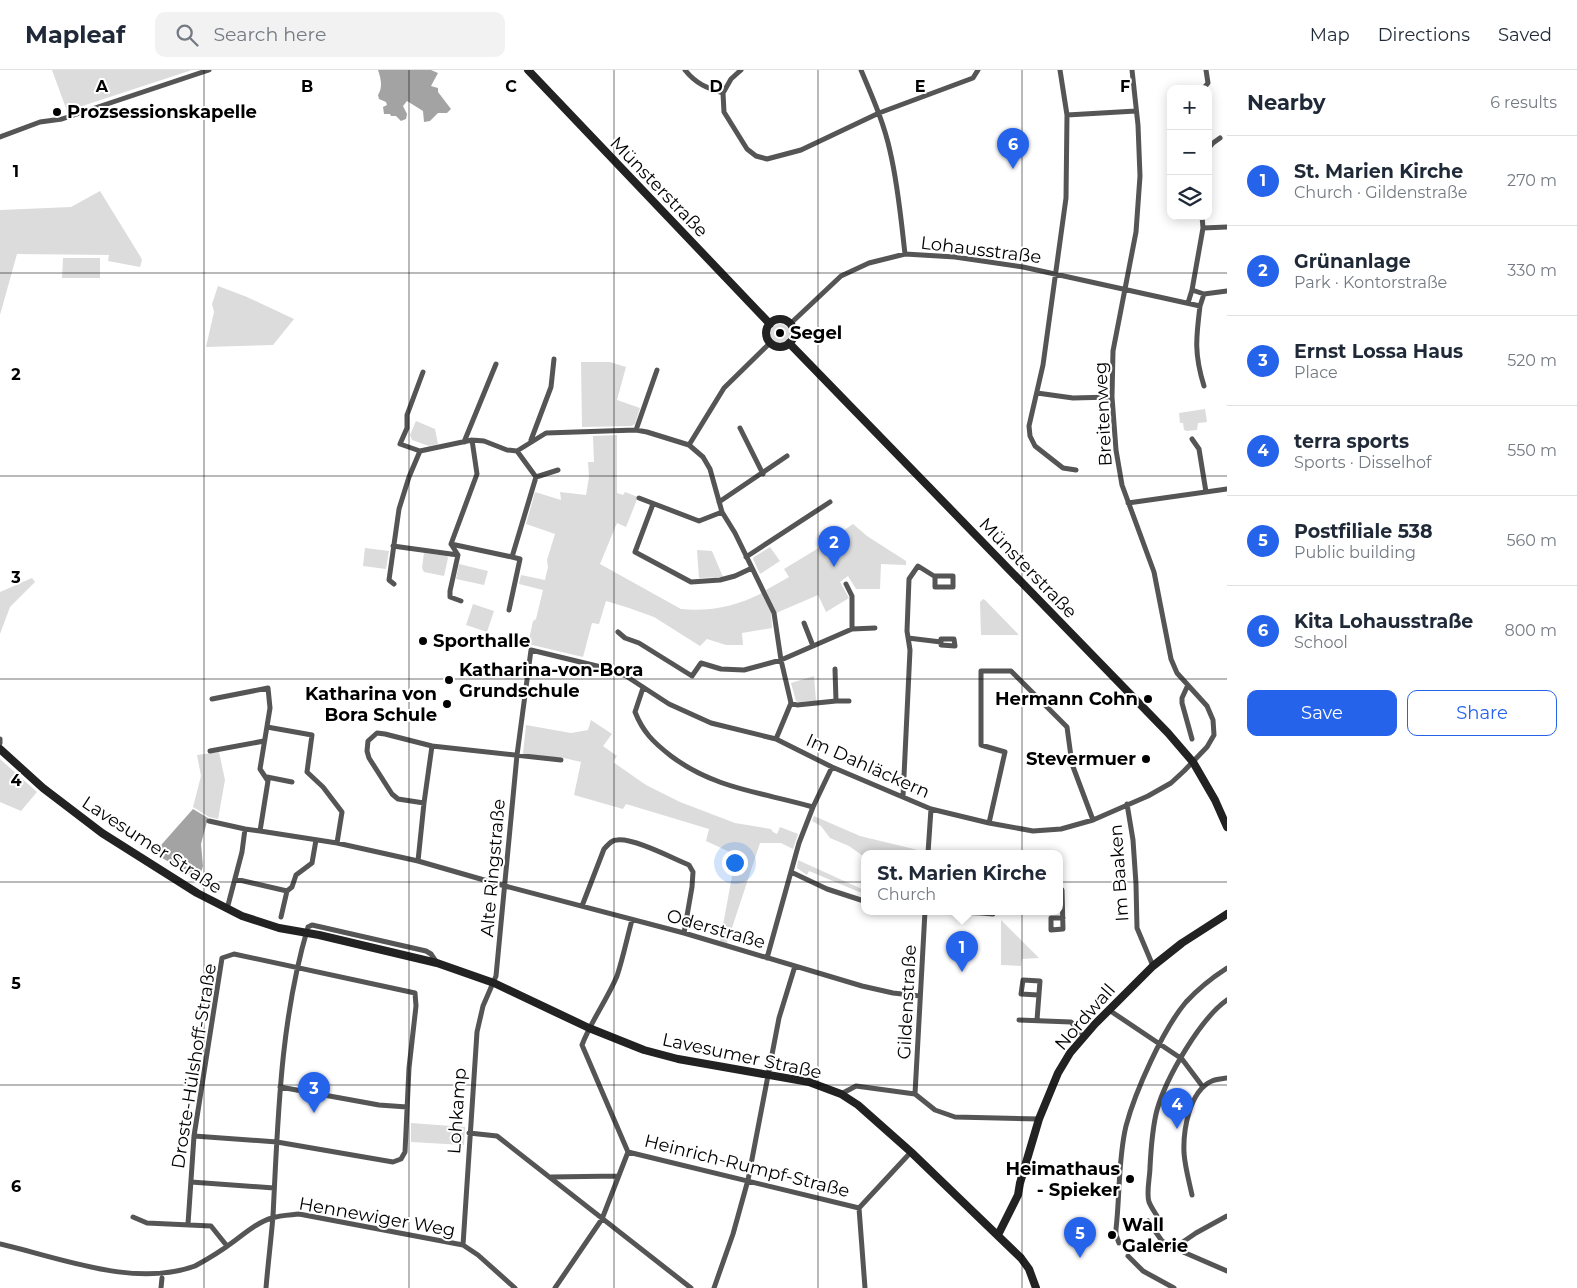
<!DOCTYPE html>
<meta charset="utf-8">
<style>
body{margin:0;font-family:Montserrat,sans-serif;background:#f2f2f3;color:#1f2937}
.controls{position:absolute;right:15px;top:15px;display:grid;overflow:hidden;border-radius:10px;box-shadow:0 2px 12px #0003}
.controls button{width:45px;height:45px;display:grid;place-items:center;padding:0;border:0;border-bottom:1px solid #e0e1e3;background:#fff;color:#1f2937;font:25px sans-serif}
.you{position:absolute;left:734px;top:792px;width:18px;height:18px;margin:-12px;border:4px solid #fff;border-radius:50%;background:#1a73e8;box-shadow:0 0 0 8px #1a73e833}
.badge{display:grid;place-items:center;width:32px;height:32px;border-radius:50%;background:#2563eb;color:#fff;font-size:16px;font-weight:700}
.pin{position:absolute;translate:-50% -41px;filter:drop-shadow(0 1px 2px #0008)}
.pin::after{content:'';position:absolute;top:26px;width:18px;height:15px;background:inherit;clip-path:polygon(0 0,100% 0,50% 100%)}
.popup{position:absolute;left:861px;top:780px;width:202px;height:65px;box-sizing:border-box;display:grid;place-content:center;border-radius:10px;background:#fff;filter:drop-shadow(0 1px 4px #0005);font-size:16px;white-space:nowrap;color:#747a83}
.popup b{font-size:19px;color:#1f2937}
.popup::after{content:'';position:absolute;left:50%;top:100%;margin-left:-10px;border:10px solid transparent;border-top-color:#fff}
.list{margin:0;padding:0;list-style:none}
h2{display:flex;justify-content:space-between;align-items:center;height:65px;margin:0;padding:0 20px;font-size:21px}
h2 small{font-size:16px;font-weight:400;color:#747a83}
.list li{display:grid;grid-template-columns:32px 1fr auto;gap:15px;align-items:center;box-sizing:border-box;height:90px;padding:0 20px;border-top:1px solid #e0e1e3}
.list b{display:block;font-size:19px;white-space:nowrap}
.list p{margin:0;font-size:16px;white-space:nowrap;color:#747a83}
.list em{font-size:16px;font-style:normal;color:#747a83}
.actions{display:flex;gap:10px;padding:15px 20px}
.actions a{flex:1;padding:11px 0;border:1px solid #2563eb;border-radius:10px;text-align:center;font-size:18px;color:#2563eb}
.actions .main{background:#2563eb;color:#fff}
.icon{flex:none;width:28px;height:28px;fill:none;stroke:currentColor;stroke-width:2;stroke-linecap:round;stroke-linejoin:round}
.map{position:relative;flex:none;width:1227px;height:1218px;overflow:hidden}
header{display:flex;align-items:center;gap:30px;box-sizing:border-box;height:70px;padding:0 25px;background:#fff;border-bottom:1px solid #e0e1e3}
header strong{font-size:24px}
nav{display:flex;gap:28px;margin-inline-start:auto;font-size:18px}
.search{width:350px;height:45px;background:#f2f2f3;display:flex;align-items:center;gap:12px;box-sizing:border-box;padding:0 18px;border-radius:10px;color:#747a83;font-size:19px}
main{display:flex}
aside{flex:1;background:#fff}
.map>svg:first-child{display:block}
.green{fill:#dcdcdc}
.water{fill:#a3a3a3}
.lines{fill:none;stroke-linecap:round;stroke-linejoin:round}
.street{stroke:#555;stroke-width:5}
.secondary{stroke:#222;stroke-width:8}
.grid{fill:none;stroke:#000;stroke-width:1;stroke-opacity:0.55}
.poi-dot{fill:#000;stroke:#fff;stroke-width:2}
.labels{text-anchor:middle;stroke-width:4;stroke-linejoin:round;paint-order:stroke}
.poi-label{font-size:18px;font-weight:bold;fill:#000;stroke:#fff;text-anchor:start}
.street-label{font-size:18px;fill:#000;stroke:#fff}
.grid-label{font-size:16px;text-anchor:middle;font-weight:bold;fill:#000;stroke:#fff;stroke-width:4;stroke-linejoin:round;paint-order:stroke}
</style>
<header>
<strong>Mapleaf</strong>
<div class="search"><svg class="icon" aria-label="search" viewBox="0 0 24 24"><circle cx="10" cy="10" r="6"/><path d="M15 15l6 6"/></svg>Search here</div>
<nav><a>Map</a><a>Directions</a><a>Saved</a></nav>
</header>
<main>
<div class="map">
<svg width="1227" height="1218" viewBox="0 0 1227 1218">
<rect width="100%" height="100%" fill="#fff"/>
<!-- green -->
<path class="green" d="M52,0H192L67,41Z
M100,121L140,186L142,190L140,197L108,191L109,185L17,184L0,245V140L71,137Z
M63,188H100V208H62Z
M218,216L247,227L294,249L273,275L206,277L214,242L212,234Z
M770 264a10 10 0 1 1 20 0a10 10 0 1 1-20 0Z
M581,292H610L626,297L617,330L640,338L635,354L632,356L582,357Z
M1205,339L1207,352L1198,353L1197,360L1187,361L1184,360L1183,353H1180L1179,343Z
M416,351L435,359L438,374L429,376L412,370L410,365Z
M617,365V423L623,425L625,422L638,427L626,457L617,453L600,494L681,539C710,542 737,536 762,523L771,542L772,558L742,563L743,575H726L707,569L700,576L654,547L629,538L606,531L599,554L592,553L583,587L528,574L533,551L536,549L543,520L519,514L521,505L545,510L548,497L547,490L555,464L526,454L535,422L561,430L560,422L586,425L589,407L588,392H594L593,366Z
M853,454L867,466L906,491V495L881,494L880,519H856L848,506L840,512L849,528L826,542L818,525L776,543L766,520L789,507L784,499L817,479Z
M770,477L780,491L760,504L753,489L754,487Z
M365,478L389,481L386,499L363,496Z
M697,480L712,481L723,507L699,508Z
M424,483L447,486L448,488L444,506L424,502L422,498Z
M459,494L488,501L484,515L456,509Z
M32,508L35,512L10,537L0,564V522Z
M983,529L985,530L1019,565H981L980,532Z
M473,534L494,541L487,562L466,555Z
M814,606L816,631L798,632L796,631L791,613Z
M591,650L612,664L603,676L617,686L613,692L646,715L680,732L735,753L771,759L773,762L777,764L780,757L798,764L793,779L781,773H760L727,873L720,871L736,785L706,771L709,759L626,734L623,739L574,725L581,692L564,688L523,684L526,655L571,663L588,660Z
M219,682L225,710L218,749L209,747L193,737L201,706L197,685Z
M0,689L37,722L21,741L0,732Z
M814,746L860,766L922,781V783H899L885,780L884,783H864V786H863L849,776L830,768L821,756L812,751Z
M798,790L864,820V824L809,801L807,805L797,798Z
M1001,850L1039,888L1022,889L1021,896L1001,895Z
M411,1053L465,1057L464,1075L411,1072Z"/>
<!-- water -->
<path class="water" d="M378,0H431L438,3L431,16L438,18V22L451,39L447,43H438L430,51L424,52L423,41L407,31L403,36L407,44L406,49L401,51L396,46H391L390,44H384L383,37L387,35L386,32L379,29L378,25C383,17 381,9 378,0Z
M193,739L208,748L201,774L203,796L199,810L154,783Z"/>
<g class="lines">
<!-- street -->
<path class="street" d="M685,0C696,14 707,18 723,23
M741,0L731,9L723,23L724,42L747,79L756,86L767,89L801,80L879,43L973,8L978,0
M861,0C872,26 884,53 890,81C898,115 901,149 905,184
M1060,0L1067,45L1066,128L1043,295L1029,356L1030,366L1035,376L1063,398L1076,400
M1203,19L1208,13L1206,0
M1067,45L1136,41
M0,67L40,52L62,49L209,0
M1208,79L1213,73L1220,68
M1203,158L1227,157
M1192,220L1203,158L1202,146
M1188,233L1192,220L1204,224L1227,221
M1200,236C1196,268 1194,284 1204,316
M790,254L841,206L869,193L905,184L955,187L1023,197L1200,236L1204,224
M423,302L407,345V358L400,374L420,381L472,370L484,371L507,380L517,381L546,363L636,360L647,362L689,375L703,387L710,399L722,442L735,463L774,543L781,590L791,633L776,669
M1037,323L1073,328L1112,327
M740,358L763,404
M636,360L657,300
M1192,369L1199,379L1206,422
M531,370L551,317L554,289
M464,372L496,294
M689,375L724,318L770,273
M536,407L558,400
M639,428L699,451L722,442
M719,432L787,386
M1128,433L1227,419
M653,434L635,482L691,512L720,510L735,506L752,498
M451,474L512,487
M393,476L458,485
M746,487L830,432
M394,514L389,510L399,439L409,407L420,381
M846,514L852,526V559
M461,531L450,527V521L458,485L451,474L477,404L472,370
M509,540L520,489L512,487L536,407L517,381
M804,553L813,576
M618,562L625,568L639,573L692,606L701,593L721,599L744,600L781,590L852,559L875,558
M908,568L941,572
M941,569H954L955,576L941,575Z
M1187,617L1182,628V633L1192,669
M643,618L635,642C643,662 653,672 671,686C715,719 761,722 813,737
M212,629L268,618L270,638L260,699L268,711L260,761L245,759L242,782L227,839
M836,631H849
M791,633L797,635L836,631L835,599
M267,657L312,665L307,702L323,717L342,742L337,773
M0,669V673
M210,681L264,671
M561,690L432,676L424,733L418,791L505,816L684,863L862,916L893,923L920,926
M267,707L292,712
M903,727L910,580L907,561L909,509L918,496L934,506H953V517H935V507
M424,733L398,729L392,724L369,688L367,681L368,671L377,663L385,664L432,676
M1127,734L1133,770L1136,814L1137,858L1153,896
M209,751L245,759
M989,753L1005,682L981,675V601H1011L1067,657L1072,694L1093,750
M260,761L337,773L418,791
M928,783L931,739
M791,802L827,819L864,831
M235,809L287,821L292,817L296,805L312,793L316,770
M1060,820H1062L1063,859L1051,860V848H1063
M582,836L604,779C608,775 611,770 617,770C634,768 672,788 689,795L693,802L692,817L684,863
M928,841L981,843V841
M981,843L993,844
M281,847L287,821
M767,888L799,773L813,737L832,697
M1109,940L1182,989L1203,1017
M1019,950L1071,952L1084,966
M1037,950L1040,911L1023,910L1021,924L1038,925
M280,1017L379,1035L407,1037
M841,1024L856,1016L915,1024L935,1040L955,1047L1039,1049
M915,1024L925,841
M469,1063L497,1066L691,1218
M628,1082L582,975C591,951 607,930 617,906C623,888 627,868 632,850
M628,1082L859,1138
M551,1107L618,1106
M191,1112L274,1118
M1192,1125C1189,1111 1185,1097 1184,1083C1183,1061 1189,1021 1212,1011C1216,1009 1222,1009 1227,1008
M1157,1146C1154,1141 1151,1137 1149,1132C1146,1123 1150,1107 1150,1097C1151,1078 1152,1059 1157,1040C1166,1008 1200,949 1227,930
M133,1147L147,1153L211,1156L227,1176
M1148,1151L1162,1171L1174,1178L1227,1201
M188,1154L194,1066L222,888L234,884L415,923L416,936L409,998L405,1082L401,1089L393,1092L277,1072L194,1066
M1119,1173L1116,1165V1159C1120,1125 1118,1089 1126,1056C1135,1022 1163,959 1186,932C1197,920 1213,907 1227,898
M0,1174C61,1188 134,1218 195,1196C208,1189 221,1181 233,1172C245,1163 258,1152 272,1148C280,1145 290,1145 299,1144L463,1175L478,1185L515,1218
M463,1175L477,962L483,936L496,906L517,685L531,580L601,597L626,606L669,634L711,653L776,669L832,697L931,739L989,753L1033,761L1061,759L1093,750L1148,726L1171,713L1184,701L1207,677L1214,665L1213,650L1207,636L1177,603L1171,589L1154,502L1122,415L1116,380L1112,327L1113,281L1136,162L1140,106L1138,55L1132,0
M1174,1178L1196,1163L1227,1146
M1128,1186L1143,1201L1174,1218
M161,1218L162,1208
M266,1218C268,1194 271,1170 273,1146C278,1049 280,951 308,857L312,855L321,857L426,881L431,884L437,893
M555,1218L602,1149L628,1082
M714,1218L733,1164L748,1110L779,948L795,896
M865,1218L859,1138L911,1082"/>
<!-- secondary -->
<path class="secondary" d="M528,0L770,254
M766 263a14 14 0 1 1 28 0a14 14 0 1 1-28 0Z
M789,273L1168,663L1193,692L1215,730L1227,757
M0,679L43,718L102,763L197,823L242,846L279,858L319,865L437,893L494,913L589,958L644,980L678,989L809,1012L841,1024L858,1035L911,1082L1021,1188L1029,1199L1036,1218
M998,1165L1018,1125L1020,1113L1039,1049L1058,1003L1070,983L1095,954L1153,896L1182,873L1227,844"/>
</g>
<!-- grid -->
<path class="grid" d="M204,0V1218M409,0V1218M614,0V1218M818,0V1218M1022,0V1218M0,203H1227M0,406H1227M0,609H1227M0,812H1227M0,1015H1227"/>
<!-- markers -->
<g class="poi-dot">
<circle cx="57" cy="42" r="5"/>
<circle cx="780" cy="263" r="5"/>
<circle cx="423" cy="571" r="5"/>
<circle cx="449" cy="610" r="5"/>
<circle cx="1148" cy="629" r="5"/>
<circle cx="447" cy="634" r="5"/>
<circle cx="1146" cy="689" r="5"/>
<circle cx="1130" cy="1109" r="5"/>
<circle cx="1112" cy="1165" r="5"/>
</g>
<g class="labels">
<!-- poi labels -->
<g class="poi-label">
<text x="67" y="48">Prozsessionskapelle</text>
<text x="790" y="269">Segel</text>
<text x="433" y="577">Sporthalle</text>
<text x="459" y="606">Katharina-von-Bora<tspan x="459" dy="21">Grundschule</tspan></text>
<text x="437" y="630" text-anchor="end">Katharina von<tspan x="437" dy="21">Bora Schule</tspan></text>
<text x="1138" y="635" text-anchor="end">Hermann Cohn</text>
<text x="1136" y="695" text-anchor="end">Stevermuer</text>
<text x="1120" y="1105" text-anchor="end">Heimathaus<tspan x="1120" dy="21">- Spieker</tspan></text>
<text x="1122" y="1161">Wall<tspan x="1122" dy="21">Galerie</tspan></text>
</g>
<!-- street labels -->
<g class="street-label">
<text transform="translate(659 117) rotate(46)" y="6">Münsterstraße</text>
<text transform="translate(981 180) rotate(7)" y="6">Lohausstraße</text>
<text transform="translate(1103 344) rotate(-93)" y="6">Breitenweg</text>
<text transform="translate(1028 498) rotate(46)" y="6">Münsterstraße</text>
<text transform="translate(868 696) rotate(24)" y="6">Im Dahläckern</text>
<text transform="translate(152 775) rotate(33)" y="6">Lavesumer Straße</text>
<text transform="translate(493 798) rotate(-85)" y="6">Alte Ringstraße</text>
<text transform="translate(1119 803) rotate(-94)" y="6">Im Baaken</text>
<text transform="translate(716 859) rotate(16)" y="6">Oderstraße</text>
<text transform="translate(907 932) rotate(-87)" y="6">Gildenstraße</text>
<text transform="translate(1085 947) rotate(-49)" y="6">Nordwall</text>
<text transform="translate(742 986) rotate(12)" y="6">Lavesumer Straße</text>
<text transform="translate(194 996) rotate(-81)" y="6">Droste-Hülshoff-Straße</text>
<text transform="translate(457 1041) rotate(-86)" y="6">Lohkamp</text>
<text transform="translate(747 1096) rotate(14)" y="6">Heinrich-Rumpf-Straße</text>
<text transform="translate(377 1147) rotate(10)" y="6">Hennewiger Weg</text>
</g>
</g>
<g class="grid-label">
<text x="102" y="22">A</text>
<text x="307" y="22">B</text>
<text x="511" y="22">C</text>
<text x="716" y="22">D</text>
<text x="920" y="22">E</text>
<text x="1125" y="22">F</text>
<text x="16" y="107">1</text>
<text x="16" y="310">2</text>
<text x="16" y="513">3</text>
<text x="16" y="716">4</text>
<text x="16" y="919">5</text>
<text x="16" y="1122">6</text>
</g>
</svg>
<div class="controls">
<button>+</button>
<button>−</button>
<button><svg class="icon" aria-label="layers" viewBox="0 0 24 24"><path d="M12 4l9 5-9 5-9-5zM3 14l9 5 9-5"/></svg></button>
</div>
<div class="you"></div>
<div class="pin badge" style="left:962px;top:902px">1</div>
<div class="popup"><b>St. Marien Kirche</b>Church</div>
<div class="pin badge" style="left:834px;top:497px">2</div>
<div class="pin badge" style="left:314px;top:1043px">3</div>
<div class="pin badge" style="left:1177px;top:1059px">4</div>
<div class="pin badge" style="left:1080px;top:1188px">5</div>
<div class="pin badge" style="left:1013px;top:99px">6</div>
</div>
<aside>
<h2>Nearby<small>6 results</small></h2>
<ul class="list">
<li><span class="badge">1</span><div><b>St. Marien Kirche</b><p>Church · Gildenstraße</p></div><em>270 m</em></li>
<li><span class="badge">2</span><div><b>Grünanlage</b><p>Park · Kontorstraße</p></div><em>330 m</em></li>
<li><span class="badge">3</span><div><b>Ernst Lossa Haus</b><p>Place</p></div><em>520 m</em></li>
<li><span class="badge">4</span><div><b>terra sports</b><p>Sports · Disselhof</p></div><em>550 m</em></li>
<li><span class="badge">5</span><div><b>Postfiliale 538</b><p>Public building</p></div><em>560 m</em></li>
<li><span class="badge">6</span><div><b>Kita Lohausstraße</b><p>School</p></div><em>800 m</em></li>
</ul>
<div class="actions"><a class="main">Save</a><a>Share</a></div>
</aside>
</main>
